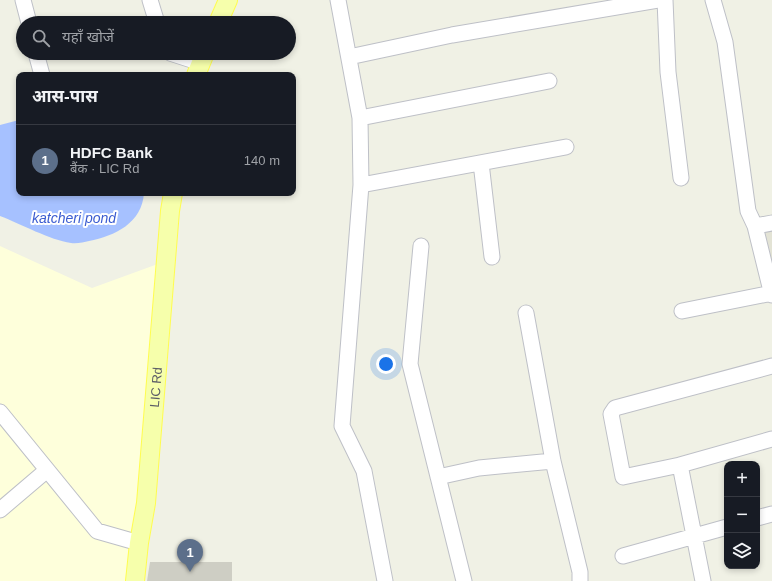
<!DOCTYPE html>
<html lang="hi">
<meta charset="utf-8">
<style>
body{margin:0;font-family:Arial,"Noto Sans Devanagari",sans-serif;background:#242831;color:#f1f3f6}
.controls{position:absolute;right:12px;bottom:12px;display:grid;overflow:hidden;border-radius:8px;box-shadow:0 2px 6px #0003}
.controls button{width:36px;height:36px;display:grid;place-items:center;padding:0;border:0;border-bottom:1px solid #363941;background:#171b24;color:#f1f3f6;font:20px sans-serif}
.you{position:absolute;left:386px;top:364px;width:14px;height:14px;margin:-10px;border:3px solid #fff;border-radius:50%;background:#1a73e8;box-shadow:0 0 0 6px #1a73e833}
.badge{display:grid;place-items:center;width:26px;height:26px;border-radius:50%;background:#2563eb;color:#fff;font-size:13px;font-weight:700}
.pin{position:absolute;translate:-50% -33px;filter:drop-shadow(0 1px 2px #0008)}
.pin::after{content:'';position:absolute;top:21px;width:14px;height:12px;background:inherit;clip-path:polygon(0 0,100% 0,50% 100%)}
.list{margin:0;padding:0;list-style:none}
h2{display:flex;justify-content:space-between;align-items:center;height:52px;margin:0;padding:0 16px;font-size:17px}
h2 small{font-size:13px;font-weight:400;color:#9ea1a6}
.list li{display:grid;grid-template-columns:26px 1fr auto;gap:12px;align-items:center;box-sizing:border-box;height:72px;padding:0 16px;border-top:1px solid #363941}
.list b{display:block;font-size:15px;white-space:nowrap}
.list p{margin:0;font-size:13px;white-space:nowrap;color:#9ea1a6}
.list em{font-size:13px;font-style:normal;color:#9ea1a6}
.icon{flex:none;width:22px;height:22px;fill:none;stroke:currentColor;stroke-width:2;stroke-linecap:round;stroke-linejoin:round}
.map{position:relative;flex:none;width:772px;height:581px;overflow:hidden}
.search{position:absolute;background:#171b24;box-shadow:0 2px 6px #0003;left:16px;top:16px;width:280px;height:44px;display:flex;align-items:center;gap:10px;box-sizing:border-box;padding:0 14px;border-radius:22px;color:#9ea1a6;font-size:15px}
.panel{position:absolute;background:#171b24;box-shadow:0 2px 6px #0003;left:16px;top:72px;width:280px;height:124px;border-radius:8px}
.map>svg:first-child{display:block}
.commercial{fill:#feffdb}
.education{fill:#e3e3d5}
.water{fill:#a6c1ff}
.building{fill:#cecec4}
.lines{fill:none;stroke-linecap:round;stroke-linejoin:round}
.minor-casing{stroke:#bec0c7;stroke-width:17}
.major-casing{stroke:#fffd4f;stroke-width:20}
.minor{stroke:#fff;stroke-width:15}
.major{stroke:#f6ffab;stroke-width:18}
.labels{text-anchor:middle;stroke-width:4;stroke-linejoin:round;paint-order:stroke}
.street-label{font-size:13px;fill:#5c5e67;stroke:#fff}
.water-label{font-size:14px;font-style:italic;fill:#3b5cd0;stroke:#fff}
</style>
<div class="map">
<svg width="772" height="581" viewBox="0 0 772 581">
<rect width="100%" height="100%" fill="#f0f1e5"/>
<!-- commercial -->
<path class="commercial" d="M0,246L92,288L166,261L135,581H0Z"/>
<!-- education -->
<path class="education" d="M772,228V282L761,230Z"/>
<!-- water -->
<path class="water" d="M19,120V193H144C142,223 115,236 89,241C84,242 77,244 71,243C50,240 21,224 0,216V125Z"/>
<!-- building -->
<path class="building" d="M150,562H232V581H147Z"/>
<g class="lines">
<defs>
<path id="minor" d="M23,0L29,23
M150,0L157,23
M338,0L360,118L361,185L342,426L364,471L385,581
M665,0L668,72L681,178
M713,0L725,42L748,211L755,226
M36,53L42,75
M170,53L201,63
M349,57L452,35L658,0
M360,118L549,81
M481,163L492,257
M361,185L566,147
M772,223L755,226L772,295
M421,246L410,364L464,581
M682,311L772,293
M526,313L553,461L580,572V581
M0,412L97,531L139,543
M680,465L623,477L611,414L615,408L772,366
M438,477L479,468L553,461
M0,510L47,470
M757,518L772,514
M623,556L727,527
M703,581L680,465L772,439"/>
<g id="major">
<path d="M218,23L228,0"/>
<path d="M196,75L205,53"/>
<path id="s1" d="M135,581L139,543L146,503L170,211L173,193"/>
</g>
</defs>
<!-- minor casing -->
<use href="#minor" class="minor-casing"/>
<!-- major casing -->
<use href="#major" class="major-casing"/>
<!-- minor -->
<use href="#minor" class="minor"/>
<!-- major -->
<use href="#major" class="major"/>
</g>
<g class="labels">
<!-- street labels -->
<g class="street-label">
<text dy="5" stroke="none"><textPath href="#s1" startOffset="195">LIC Rd</textPath></text>
</g>
<!-- water labels -->
<g class="water-label">
<text x="74" y="223">katcheri pond</text>
</g>
</g>
</svg>
<div class="controls">
<button>+</button>
<button>−</button>
<button><svg class="icon" aria-label="layers" viewBox="0 0 24 24"><path d="M12 4l9 5-9 5-9-5zM3 14l9 5 9-5"/></svg></button>
</div>
<div class="you"></div>
<div class="pin badge" style="left:190px;top:572px;background:#5c6f8a">1</div>
<div class="search"><svg class="icon" aria-label="search" viewBox="0 0 24 24"><circle cx="10" cy="10" r="6"/><path d="M15 15l6 6"/></svg>यहाँ खोजें</div>
<section class="panel">
<h2>आस-पास<small></small></h2>
<ul class="list">
<li><span class="badge" style="background:#5c6f8a">1</span><div><b>HDFC Bank</b><p>बैंक · LIC Rd</p></div><em>140 m</em></li>
</ul>
</section>
</div>
